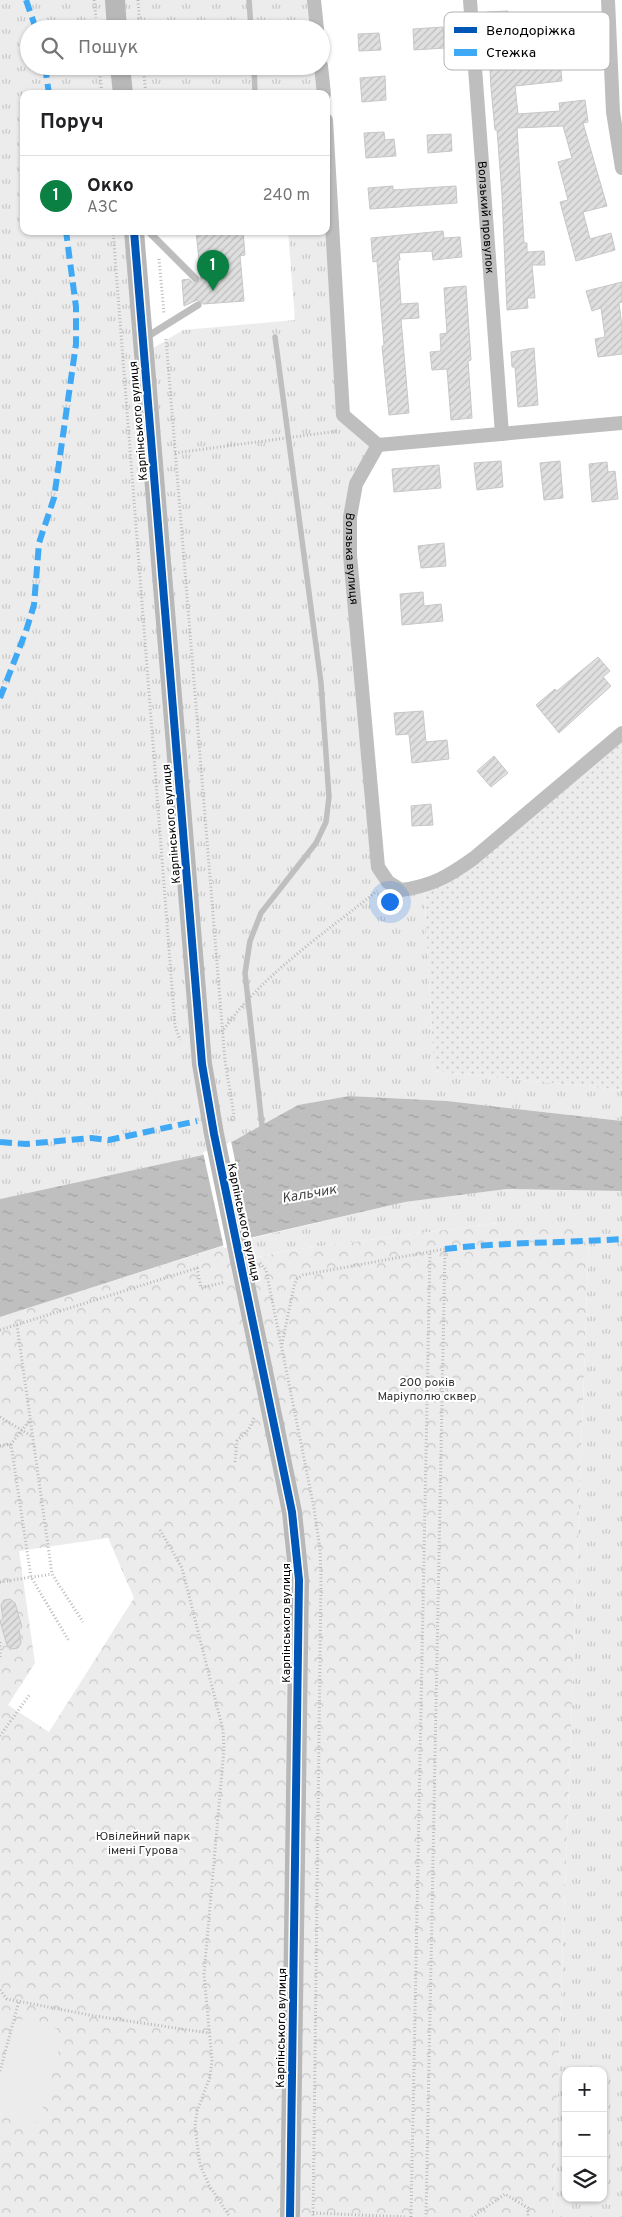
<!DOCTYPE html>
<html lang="uk">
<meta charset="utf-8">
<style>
body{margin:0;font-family:Overpass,sans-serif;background:#f2f2f2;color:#202124}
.controls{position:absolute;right:15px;bottom:15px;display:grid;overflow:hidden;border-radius:10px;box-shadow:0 1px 4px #0004}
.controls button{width:45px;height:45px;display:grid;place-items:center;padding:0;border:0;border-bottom:1px solid #e0e0e0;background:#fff;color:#202124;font:25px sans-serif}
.you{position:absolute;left:389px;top:901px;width:18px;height:18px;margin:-12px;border:4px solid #fff;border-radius:50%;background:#1a73e8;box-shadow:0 0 0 8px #1a73e833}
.badge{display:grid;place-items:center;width:32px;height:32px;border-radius:50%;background:#0b8043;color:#fff;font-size:16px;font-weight:700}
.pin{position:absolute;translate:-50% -41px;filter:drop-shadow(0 1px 2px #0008)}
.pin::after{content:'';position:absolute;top:26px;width:18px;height:15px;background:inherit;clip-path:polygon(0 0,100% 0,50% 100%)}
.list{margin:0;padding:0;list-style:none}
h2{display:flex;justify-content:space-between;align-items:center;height:65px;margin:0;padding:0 20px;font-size:21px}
h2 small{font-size:16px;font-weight:400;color:#757577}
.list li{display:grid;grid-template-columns:32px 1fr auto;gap:15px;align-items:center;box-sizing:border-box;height:80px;padding:0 20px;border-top:1px solid #e0e0e0}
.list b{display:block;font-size:19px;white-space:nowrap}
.list p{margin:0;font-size:16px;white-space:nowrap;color:#757577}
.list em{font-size:16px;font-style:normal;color:#757577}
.icon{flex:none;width:28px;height:28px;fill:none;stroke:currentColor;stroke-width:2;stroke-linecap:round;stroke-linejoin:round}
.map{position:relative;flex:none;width:622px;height:2217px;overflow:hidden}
.search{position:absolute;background:#fff;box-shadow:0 1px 4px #0004;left:20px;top:20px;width:310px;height:55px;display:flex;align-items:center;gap:12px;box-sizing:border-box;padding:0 18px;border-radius:28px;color:#757577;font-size:19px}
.panel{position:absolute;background:#fff;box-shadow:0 1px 4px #0004;left:20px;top:90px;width:310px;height:145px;border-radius:10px}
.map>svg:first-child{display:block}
.grass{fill:url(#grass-tufts);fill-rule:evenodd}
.park{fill:url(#park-crowns);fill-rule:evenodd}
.garden{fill:url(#garden-dots)}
.pitch{fill:#ececec}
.water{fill:url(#water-ripples)}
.pier{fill:#fff}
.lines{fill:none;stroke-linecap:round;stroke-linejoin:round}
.stream{stroke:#bfbfbf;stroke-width:5.5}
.building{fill:url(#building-hatch);stroke:#c7c7c7}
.path{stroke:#b9b9b9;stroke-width:3;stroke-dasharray:1 2.5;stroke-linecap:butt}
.lane{stroke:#bebebe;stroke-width:7}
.street{stroke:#bebebe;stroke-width:14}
.secondary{stroke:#b8b8b8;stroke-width:20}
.quiet{stroke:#3fa9f5;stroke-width:6;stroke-dasharray:12 6;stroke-linecap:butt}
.cycleway-casing{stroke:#fff;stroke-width:11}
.cycleway{stroke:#0057b8;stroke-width:8}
.labels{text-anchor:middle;stroke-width:4;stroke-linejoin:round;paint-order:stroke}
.street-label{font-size:12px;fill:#000;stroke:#fff}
.park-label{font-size:12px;fill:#333;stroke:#fff}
.water-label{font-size:14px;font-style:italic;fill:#444;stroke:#fff}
.key{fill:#fff;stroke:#b2b2b2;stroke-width:1}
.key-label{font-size:14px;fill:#000}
</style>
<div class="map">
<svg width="622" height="2217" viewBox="0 0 622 2217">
<defs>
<pattern id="grass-tufts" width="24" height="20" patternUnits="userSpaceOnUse" patternTransform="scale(1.25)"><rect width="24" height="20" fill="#ececec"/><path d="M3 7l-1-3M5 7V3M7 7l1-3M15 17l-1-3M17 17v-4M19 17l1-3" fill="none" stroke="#c9c9c9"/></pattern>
<pattern id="park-crowns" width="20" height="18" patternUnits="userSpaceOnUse" patternTransform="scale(1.25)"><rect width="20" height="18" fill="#ececec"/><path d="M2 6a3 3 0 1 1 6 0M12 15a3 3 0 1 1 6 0" fill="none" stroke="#c9c9c9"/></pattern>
<pattern id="garden-dots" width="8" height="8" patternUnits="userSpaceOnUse" patternTransform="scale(1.25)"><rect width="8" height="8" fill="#ececec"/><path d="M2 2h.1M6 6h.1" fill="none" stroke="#c9c9c9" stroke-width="1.8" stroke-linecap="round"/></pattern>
<pattern id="water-ripples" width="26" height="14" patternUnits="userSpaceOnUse" patternTransform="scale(1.25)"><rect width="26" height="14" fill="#bfbfbf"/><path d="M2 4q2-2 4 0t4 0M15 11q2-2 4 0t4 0" fill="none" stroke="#a2a2a2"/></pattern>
<pattern id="building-hatch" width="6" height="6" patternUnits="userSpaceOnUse" patternTransform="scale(1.25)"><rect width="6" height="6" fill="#dfdfdf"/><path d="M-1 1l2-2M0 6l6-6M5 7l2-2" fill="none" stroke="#bebebe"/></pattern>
</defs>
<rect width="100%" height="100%" fill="#fff"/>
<!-- grass -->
<path class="grass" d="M0,0H107L109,29H29V66H113L115,94H24V231H126L212,1153L0,1199Z
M121,0H314L317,29H124Z
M127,66H321L324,94H129Z
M288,231H326L343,415L378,445L350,517L378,866L388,882L424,887L434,1071L622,1090V1121L447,1101L349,1096L298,1105L224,1148L214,1096L150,350L183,330L295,320Z
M507,1189L622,1191V2217H553L589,1236L498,1223L284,1251L248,1259L244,1240L405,1202ZM566,2071H603V2198H566Z"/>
<!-- park -->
<path class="park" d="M575,1222L589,1236L553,2217H290L299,1580L242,1261L284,1251L498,1223Z
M229,1244L283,1514L290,1579L281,2217H0V1317ZM108,1538L134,1598L49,1732L8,1705L35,1663L19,1551Z"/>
<!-- garden -->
<path class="garden" d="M622,733V1090L434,1071L424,887L448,877Z"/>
<!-- pitch -->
<path class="pitch" d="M21,2019L57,2029L62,2038L40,2119C30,2129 12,2119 0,2116V2071L13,2024Z"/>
<!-- water -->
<path class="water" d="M349,1096L447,1101L622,1121V1191L507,1189L405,1202L237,1241L0,1317V1199L212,1153L298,1105Z"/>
<!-- pier -->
<path class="pier" d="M231,1141L252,1241L224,1248L203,1152L217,1149Z"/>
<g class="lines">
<!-- stream -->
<path class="stream" d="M249,0L251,29
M254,66L255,94
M263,1134L245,973L250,941L261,913L316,843L326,822L329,797L321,683L275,337"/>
</g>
<!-- building -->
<path class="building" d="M508,11L509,24L525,23L526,43L558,41L562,81L515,86L518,114L560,111L559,103L585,100L588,122L583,123L607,206L583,212L590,239L611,233L615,250L576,261L560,202L568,200L558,162L572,158L563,126L517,128L524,243H527V252L544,251L545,265H532L535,298H527L528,308L507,310L502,195L497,130H495L491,88L487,12Z
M443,27L445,48L414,50L413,29Z
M379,33L381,50L359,51L358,34Z
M385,76L386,100L362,102L360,78Z
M384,132L385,140L394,139L396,156L366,158L364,133Z
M451,134L452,151L428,153L427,135Z
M393,186V190L456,186L457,203L370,209L368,188Z
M196,231H243L245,255L240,256L244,301L203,304L197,300L184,306L182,280L189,279L195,284L201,280Z
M443,231L444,238L460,237L462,257L433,260L432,251L399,253L400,260H398L401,304L418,303L419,318L401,319L409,413L389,415L382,346L384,345L377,261L373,262L371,238Z
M622,282V302L619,303L622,327V354L598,357L595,339L605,337L601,308L592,311L586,291Z
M466,286L471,360L468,361L472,418L451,420L447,369L432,370L430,352L441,351L440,334L447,333L444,288Z
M534,348L538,405L518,407L515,367H512L511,352Z
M501,461L503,487L477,490L474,463Z
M560,461L563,498L544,500L540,463Z
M607,462L608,472L615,471L618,499L592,502L589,464Z
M439,465L441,488L394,492L392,469Z
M444,543L446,566L421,568L418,546Z
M423,592L424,606L441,604L443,621L402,625L400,594Z
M598,657L610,671L603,677L611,686L559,733L536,705L555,689L557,691Z
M423,711L426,742L447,740L449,759L412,763L409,734L396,735L394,713Z
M494,756L508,773L491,787L477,771Z
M431,804L433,825L412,826L411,806Z
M10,1599L15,1603L22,1627L19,1630L21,1643L18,1648L12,1649L7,1645L0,1621L3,1618L1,1605L4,1600Z"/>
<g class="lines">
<!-- path -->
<path class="path" d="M94,0L96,18
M138,0L140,29
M99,66L102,94
M143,66L146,94
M113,231L175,1026L180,1040
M159,259L164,313
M166,339L225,1061L234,1115L231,1122
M175,453L338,431
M222,1032C260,976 325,933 377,891
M260,1263L266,1270L314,1508L320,1549L321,1580L313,2217
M17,1325L52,1574L83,1622
M0,1330L197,1268L201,1288L225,1282
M282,1344L294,1286L297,1279L303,1275L445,1249L426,2217
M0,1417L33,1437
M11,1444L31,1577L69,1641
M0,1446L11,1444L30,1420
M235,1462L237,1441L249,1429L254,1418
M160,1530L182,1568L223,1730L224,1749L204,1974L212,2060L210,2077L197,2111L195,2127L200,2165L209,2185L230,2217
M0,1582L52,1574
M0,1642V1657
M0,1736L30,1694
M0,1990L7,1999L95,2016L209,2033
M0,2071L19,2001
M313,2213L407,2217
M411,2217L430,1251
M472,2217L505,2194L528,2208V2217"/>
<!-- lane -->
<path class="lane" d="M148,231L196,279
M145,338L198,305"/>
<!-- street -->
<g class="street">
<path d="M314,0L317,29"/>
<path id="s1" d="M470,0L502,434"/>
<path d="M608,0L613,112L622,168"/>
<path d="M321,66L324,94"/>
<path d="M326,120L343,415L378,445"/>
<path id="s2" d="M378,445L356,484L350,517V555L378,867L388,882L401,890C432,886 449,876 474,858L622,733"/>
<path d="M378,445L622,423"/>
</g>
<!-- secondary -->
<path class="secondary" d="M115,0L117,29
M120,66L123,94
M134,231L202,1064L214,1134L292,1512L299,1580L290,2217"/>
<!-- quiet -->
<path class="quiet" d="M26,0L36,29
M45,66L49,94
M0,698L26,631L34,605L39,543L54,498L76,344V307L66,231
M0,1142L26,1144L91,1138L109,1140L197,1121
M445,1249C504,1242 563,1243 622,1239"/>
<defs>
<path id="cycleway" d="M134,231L202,1064L214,1134L292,1512L299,1580L290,2217"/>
</defs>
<!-- cycleway casing -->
<use href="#cycleway" class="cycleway-casing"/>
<!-- cycleway -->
<use href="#cycleway" class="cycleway"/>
</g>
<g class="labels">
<!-- street labels -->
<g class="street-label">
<text dy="4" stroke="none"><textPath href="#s1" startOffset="218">Волзький провулок</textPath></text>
<text transform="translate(138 421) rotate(-95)" y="4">Карпінського вулиця</text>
<text dy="4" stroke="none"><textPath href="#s2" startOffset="120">Волзька вулиця</textPath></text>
<text transform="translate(171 824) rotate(-95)" y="4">Карпінського вулиця</text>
<text transform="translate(244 1222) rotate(78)" y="4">Карпінського вулиця</text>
<text transform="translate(286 1623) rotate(-90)" y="4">Карпінського вулиця</text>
<text transform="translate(281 2028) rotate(-89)" y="4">Карпінського вулиця</text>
</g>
<!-- park labels -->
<g class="park-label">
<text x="427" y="1386">200 років<tspan x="427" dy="14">Маріуполю сквер</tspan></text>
<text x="143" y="1840">Ювілейний парк<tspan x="143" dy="14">імені Гурова</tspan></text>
</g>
<!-- water labels -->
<g class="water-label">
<text transform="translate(309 1193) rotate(-10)" y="5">Кальчик</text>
</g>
</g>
<!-- legend -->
<rect x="444" y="12" width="166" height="58" rx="8" class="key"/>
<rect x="454" y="27" width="23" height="6" fill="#0057b8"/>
<rect x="454" y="49" width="23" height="7" fill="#3fa9f5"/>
<g class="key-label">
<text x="486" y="35">Велодоріжка</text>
<text x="486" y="57">Стежка</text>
</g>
</svg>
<div class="controls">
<button>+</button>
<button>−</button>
<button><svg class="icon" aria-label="layers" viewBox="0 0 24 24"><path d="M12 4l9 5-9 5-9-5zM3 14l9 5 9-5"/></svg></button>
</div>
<div class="you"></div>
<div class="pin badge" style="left:213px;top:291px">1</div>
<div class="search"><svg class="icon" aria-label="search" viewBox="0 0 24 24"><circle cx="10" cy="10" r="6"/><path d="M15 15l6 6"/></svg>Пошук</div>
<section class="panel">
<h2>Поруч<small></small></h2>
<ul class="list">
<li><span class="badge">1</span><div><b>Окко</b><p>АЗС</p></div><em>240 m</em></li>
</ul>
</section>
</div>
